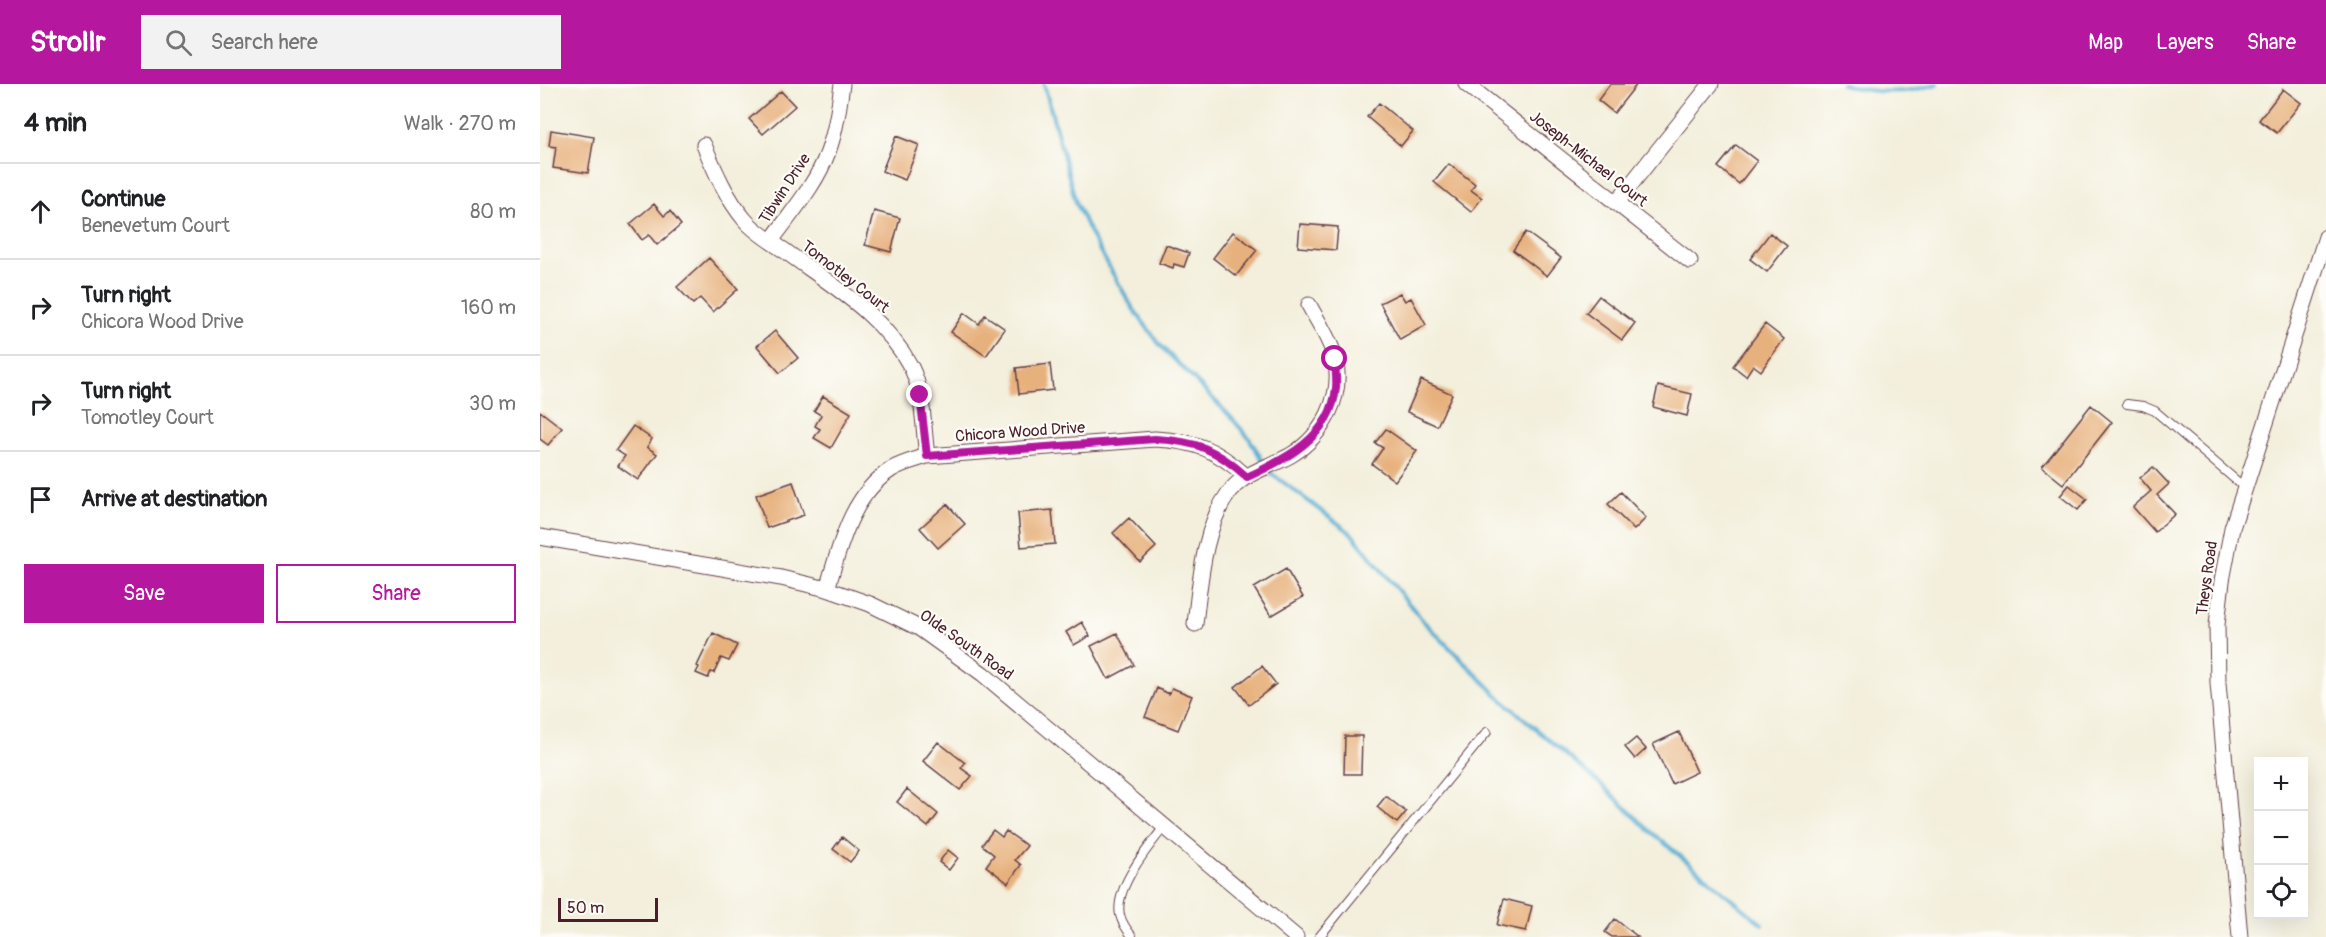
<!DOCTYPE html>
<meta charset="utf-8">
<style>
body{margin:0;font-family:Pangolin,sans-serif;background:#f2f2f2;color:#202124}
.controls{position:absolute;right:18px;bottom:18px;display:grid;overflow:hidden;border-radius:0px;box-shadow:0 6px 24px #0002}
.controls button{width:54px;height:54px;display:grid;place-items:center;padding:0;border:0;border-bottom:2px solid #e0e0e0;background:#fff;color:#202124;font:30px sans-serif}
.scale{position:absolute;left:18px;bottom:15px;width:100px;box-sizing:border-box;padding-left:6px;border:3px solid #4a1f2b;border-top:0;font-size:16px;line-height:21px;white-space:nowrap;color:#4a1f2b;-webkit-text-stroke:4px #fdfcf7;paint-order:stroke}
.stop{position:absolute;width:18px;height:18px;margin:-14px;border:4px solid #b5179e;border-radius:50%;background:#fff}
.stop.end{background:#b5179e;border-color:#fff;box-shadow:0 2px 6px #0008}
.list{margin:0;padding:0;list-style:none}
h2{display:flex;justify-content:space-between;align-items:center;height:78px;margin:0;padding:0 24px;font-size:26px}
h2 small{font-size:20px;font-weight:400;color:#757577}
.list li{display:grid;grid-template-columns:39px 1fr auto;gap:18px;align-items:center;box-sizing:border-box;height:96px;padding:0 24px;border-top:2px solid #e0e0e0}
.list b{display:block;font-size:22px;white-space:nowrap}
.list p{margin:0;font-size:20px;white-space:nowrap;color:#757577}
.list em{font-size:20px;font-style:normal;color:#757577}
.actions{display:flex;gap:12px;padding:18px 24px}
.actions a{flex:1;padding:14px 0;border:2px solid #b5179e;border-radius:0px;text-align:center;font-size:21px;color:#b5179e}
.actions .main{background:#b5179e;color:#fff}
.icon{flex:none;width:33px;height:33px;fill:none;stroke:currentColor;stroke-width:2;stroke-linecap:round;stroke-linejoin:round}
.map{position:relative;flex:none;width:1786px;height:853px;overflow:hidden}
header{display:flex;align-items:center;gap:36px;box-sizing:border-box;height:84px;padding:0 30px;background:#b5179e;color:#fff}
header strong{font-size:28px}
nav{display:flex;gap:33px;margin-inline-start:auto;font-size:21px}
.search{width:420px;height:54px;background:#f2f2f2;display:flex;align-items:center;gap:15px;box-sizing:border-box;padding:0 21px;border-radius:0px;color:#757577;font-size:22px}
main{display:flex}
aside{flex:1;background:#fff}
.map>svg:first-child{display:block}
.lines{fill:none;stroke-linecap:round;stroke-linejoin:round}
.stream{stroke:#54acd1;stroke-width:4}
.building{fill:#e7b17d}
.lane-casing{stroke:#633e46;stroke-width:10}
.street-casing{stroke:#633e46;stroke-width:17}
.lane{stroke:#fff;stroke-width:8}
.street{stroke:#fff;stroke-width:15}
.route{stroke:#b5179e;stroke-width:8}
.labels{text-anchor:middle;stroke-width:4.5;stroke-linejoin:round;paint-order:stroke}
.street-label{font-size:16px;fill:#4a1f2b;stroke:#fdfcf7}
</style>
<header>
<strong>Strollr</strong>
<div class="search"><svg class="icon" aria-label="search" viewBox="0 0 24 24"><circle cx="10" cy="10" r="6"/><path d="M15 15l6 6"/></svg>Search here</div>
<nav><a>Map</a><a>Layers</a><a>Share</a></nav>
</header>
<main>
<aside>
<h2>4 min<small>Walk · 270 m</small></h2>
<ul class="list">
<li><svg class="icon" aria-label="ahead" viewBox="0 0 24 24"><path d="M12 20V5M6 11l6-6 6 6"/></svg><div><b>Continue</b><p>Benevetum Court</p></div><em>80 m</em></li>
<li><svg class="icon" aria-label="right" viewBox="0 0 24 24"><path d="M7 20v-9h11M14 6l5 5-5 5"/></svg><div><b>Turn right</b><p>Chicora Wood Drive</p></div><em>160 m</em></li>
<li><svg class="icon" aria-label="right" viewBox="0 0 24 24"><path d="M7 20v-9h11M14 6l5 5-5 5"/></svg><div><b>Turn right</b><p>Tomotley Court</p></div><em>30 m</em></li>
<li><svg class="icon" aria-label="arrive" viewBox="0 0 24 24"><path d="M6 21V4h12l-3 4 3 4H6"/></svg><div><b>Arrive at destination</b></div></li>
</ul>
<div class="actions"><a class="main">Save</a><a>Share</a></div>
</aside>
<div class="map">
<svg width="1786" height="853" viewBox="0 0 1786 853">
<rect width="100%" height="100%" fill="#fdfcf7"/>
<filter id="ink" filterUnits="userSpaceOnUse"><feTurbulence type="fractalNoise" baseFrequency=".0167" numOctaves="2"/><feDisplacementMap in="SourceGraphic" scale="12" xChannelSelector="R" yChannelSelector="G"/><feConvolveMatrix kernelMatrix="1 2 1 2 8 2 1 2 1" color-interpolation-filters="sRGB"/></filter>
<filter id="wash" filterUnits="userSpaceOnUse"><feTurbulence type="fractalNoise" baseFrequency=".008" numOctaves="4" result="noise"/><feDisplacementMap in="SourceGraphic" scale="24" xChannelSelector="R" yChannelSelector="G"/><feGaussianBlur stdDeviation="1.35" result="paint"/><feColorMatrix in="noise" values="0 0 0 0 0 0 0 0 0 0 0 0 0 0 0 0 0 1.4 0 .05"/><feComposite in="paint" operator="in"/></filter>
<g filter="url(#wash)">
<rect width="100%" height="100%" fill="#f3efdc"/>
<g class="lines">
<!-- stream -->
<path class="stream" d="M504,0L536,119L552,153L592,223L620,261L689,331L709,354L724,379
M1302,0C1334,10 1366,10 1397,0
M727,386L811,449L883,537L960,614L1065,704L1109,746L1222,840"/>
</g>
<g id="blocks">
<!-- building -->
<path class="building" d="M1070,0H1097L1074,29L1058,16Z
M1743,5L1761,19L1737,49L1719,36Z
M241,7L255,22L223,50L209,35Z
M839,19L873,47L861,62L827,33Z
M11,46L54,53L48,89L13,84L16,63L9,62Z
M356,52L379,61L365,96L342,87Z
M1196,61L1217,77L1199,100L1178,83Z
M909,80L935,100L931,106L942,114L931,128L894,98Z
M114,120L124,132L130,127L141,141L117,161L109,151L102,156L90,140Z
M334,127L360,134L351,168L325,161Z
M760,140L798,143L796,166L758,163Z
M693,148L717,166L696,192L673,174Z
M986,148L1021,174L1007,192L973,166Z
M1230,149L1247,162L1227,188L1210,175Z
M626,161L649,169L644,183L634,180L633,184L619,179Z
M169,174L198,205L173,228L160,214L153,220L137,203Z
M860,209L865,217L871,214L886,241L860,256L840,219Z
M1059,212L1095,239L1082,256L1046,229Z
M424,229L439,240L445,231L465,245L446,272L411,248Z
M1225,240L1244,255L1221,287L1213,281L1206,292L1193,282Z
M235,247L258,274L240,289L217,262Z
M510,280L513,306L479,310L476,284Z
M881,296L912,310L897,342L867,328Z
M1118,302L1152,310L1147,332L1113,323Z
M283,312L311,329L291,364L274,354L280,345L275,342L281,331L274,327Z
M1551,321L1572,338L1523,400L1502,383Z
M0,327L22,344L8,361L0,355Z
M93,342L112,355L107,363L117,370L98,396L78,382L85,372L76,366Z
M846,345L877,367L855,397L832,380L843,364L835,359Z
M1613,383L1629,400L1617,411L1635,430L1615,448L1593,423L1611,407L1600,394Z
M253,398L264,431L227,444L216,411Z
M1529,401L1547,415L1538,426L1520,412Z
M1081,408L1106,434L1094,446L1068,420Z
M407,420L425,440L398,464L380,444Z
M512,426L515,460L481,463L478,429Z
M589,434L616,463L600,478L573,449Z
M746,485L763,513L731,532L714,504Z
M542,538L550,552L534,561L526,548Z
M173,549L197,561L189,577L181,574L174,589L171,588L168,594L156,589L159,583L157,582Z
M577,549L594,581L568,595L551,562Z
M722,582L736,600L709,621L695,603Z
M617,604L629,610L632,604L652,612L638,646L605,633Z
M1139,648L1157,688L1132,700L1113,660Z
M805,652H822L821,690H804Z
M1096,654L1106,665L1095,675L1085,663Z
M398,658L425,679L421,684L432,692L420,706L383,677Z
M367,705L398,730L388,743L357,718Z
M846,712L866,728L857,739L837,723Z
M453,746L462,753L466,747L487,762L475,776L481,781L468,799L446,782L454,771L442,761Z
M302,753L319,767L310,778L293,765Z
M408,766L418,774L409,786L399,778Z
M964,815L992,822L986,847L957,841Z
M1075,835L1098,853H1072L1065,848Z"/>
</g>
</g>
<g filter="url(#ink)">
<use href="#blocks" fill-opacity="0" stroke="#633e46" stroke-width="1.5"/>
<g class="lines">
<defs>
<path id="lane" d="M1587,320L1603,322L1615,327L1705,404
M592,852C587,846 582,839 580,831C574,804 609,762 624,743
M779,853L947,648"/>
<path id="street" d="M926,0L1150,177
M164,61C175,87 187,115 205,136C215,148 232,158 245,167C291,201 343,230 371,283C384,309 383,343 387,372
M1076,119L1171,0
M231,157C251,129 276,101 288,68C296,46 299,23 302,0
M0,453L241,494L287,505L330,520L379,544L443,590L756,853
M287,505C300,462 311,411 352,385C362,379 375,376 387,372L615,355C656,357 676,365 707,393
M655,540C660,499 664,437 692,405C706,388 732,382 751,371C783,352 804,312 795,274C790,255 778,238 769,221
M1700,853L1678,599L1677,541L1682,497L1692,444L1786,153"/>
</defs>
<!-- lane casing -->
<use href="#lane" class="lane-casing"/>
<!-- street casing -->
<use href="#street" class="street-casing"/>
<!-- lane -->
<use href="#lane" class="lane"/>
<!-- street -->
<use href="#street" class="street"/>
</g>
</g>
<g class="lines" filter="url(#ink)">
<!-- route -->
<path class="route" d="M380,311L387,372L615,355C656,357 676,365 707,393C746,375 791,353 796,304C797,295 795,284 795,275"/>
</g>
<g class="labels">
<!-- street labels -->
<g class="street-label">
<text transform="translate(1049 74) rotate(38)" y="6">Joseph-Michael Court</text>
<text transform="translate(244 104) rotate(-57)" y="6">Tibwin Drive</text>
<text transform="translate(306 192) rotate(38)" y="6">Tomotley Court</text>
<text transform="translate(480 347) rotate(-4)" y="6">Chicora Wood Drive</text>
<text transform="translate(1666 494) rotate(-82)" y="6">Theys Road</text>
<text transform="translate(427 560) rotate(35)" y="6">Olde South Road</text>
</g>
</g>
</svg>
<div class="controls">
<button>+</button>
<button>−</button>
<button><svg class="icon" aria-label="locate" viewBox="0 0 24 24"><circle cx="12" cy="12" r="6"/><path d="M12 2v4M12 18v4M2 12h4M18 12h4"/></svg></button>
</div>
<div class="scale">50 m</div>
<div class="stop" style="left:795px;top:275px"></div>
<div class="stop end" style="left:380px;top:311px"></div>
</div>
</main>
